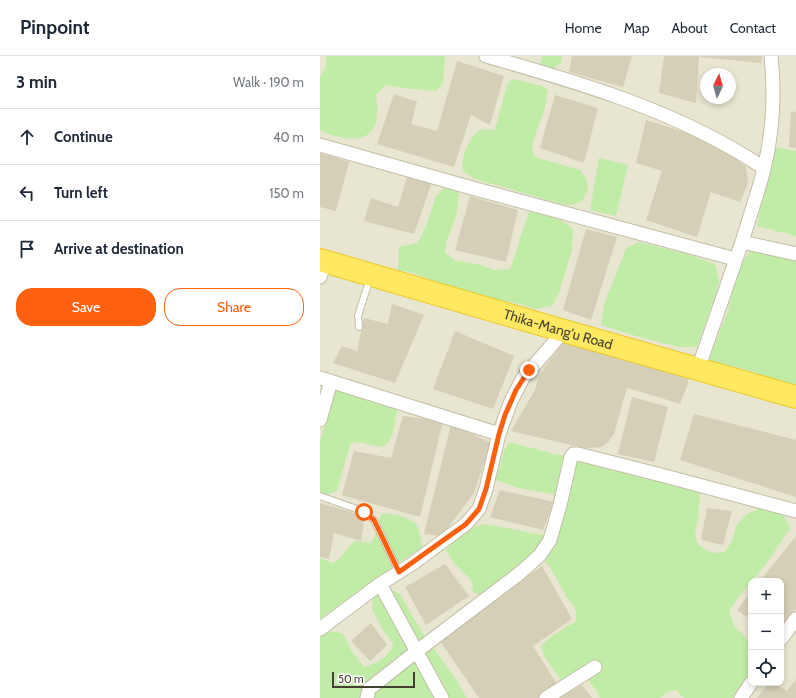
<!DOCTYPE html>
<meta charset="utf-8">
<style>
body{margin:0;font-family:Cabin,sans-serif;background:#f6f6f7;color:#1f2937}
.controls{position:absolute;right:12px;bottom:12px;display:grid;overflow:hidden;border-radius:8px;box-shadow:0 2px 6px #0003}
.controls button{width:36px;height:36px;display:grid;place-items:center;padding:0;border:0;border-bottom:1px solid #e0e1e3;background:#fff;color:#1f2937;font:20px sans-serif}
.compass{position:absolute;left:380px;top:12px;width:36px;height:36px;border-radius:50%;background:#fff;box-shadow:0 2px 6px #0003;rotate:5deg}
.scale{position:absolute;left:12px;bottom:10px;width:83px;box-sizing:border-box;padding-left:4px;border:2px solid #454132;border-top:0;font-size:11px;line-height:14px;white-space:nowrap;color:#454132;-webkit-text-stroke:3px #fff;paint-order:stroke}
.stop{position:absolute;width:12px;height:12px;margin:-9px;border:3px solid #ff600e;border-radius:50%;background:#fff}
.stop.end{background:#ff600e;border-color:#fff;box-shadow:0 1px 4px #0008}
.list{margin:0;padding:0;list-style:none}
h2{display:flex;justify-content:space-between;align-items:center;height:52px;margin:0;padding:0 16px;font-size:17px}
h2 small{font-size:13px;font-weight:400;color:#747a83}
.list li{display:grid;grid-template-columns:26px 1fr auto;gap:12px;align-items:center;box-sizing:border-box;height:56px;padding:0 16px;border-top:1px solid #e0e1e3}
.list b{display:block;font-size:15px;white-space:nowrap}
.list em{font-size:13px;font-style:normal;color:#747a83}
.actions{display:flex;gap:8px;padding:12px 16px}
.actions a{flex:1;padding:9px 0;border:1px solid #ff600e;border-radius:16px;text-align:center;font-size:14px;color:#ff600e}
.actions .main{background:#ff600e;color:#fff}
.icon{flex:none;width:22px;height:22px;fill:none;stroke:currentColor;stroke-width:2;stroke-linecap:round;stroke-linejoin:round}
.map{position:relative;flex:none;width:476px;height:642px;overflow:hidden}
header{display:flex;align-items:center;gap:24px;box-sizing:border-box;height:56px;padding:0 20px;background:#fff;border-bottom:1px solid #e0e1e3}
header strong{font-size:19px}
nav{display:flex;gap:22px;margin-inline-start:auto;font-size:14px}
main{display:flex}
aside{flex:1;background:#fff}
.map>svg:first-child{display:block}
.residential{fill:#e8e5d0;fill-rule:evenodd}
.green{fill:#c0eca7}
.building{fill:#d5cfb7}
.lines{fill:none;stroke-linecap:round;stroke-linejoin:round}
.lane-casing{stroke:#c2bea7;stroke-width:8}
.street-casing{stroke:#c2bea7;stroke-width:15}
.highway-casing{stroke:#ecc824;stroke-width:24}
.lane{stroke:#fff;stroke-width:6}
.street{stroke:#fff;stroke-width:13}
.highway{stroke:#ffe862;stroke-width:22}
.route{stroke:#ff600e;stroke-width:5}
.labels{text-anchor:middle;stroke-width:3;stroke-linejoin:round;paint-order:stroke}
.street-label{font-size:14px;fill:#454132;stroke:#fff}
</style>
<header>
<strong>Pinpoint</strong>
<nav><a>Home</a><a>Map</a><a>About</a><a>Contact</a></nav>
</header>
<main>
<aside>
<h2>3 min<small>Walk · 190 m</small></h2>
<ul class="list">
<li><svg class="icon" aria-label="ahead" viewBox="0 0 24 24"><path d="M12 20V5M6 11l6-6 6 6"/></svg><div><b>Continue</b></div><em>40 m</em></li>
<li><svg class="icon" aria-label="left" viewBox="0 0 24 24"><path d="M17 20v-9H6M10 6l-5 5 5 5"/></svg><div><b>Turn left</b></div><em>150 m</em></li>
<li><svg class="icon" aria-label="arrive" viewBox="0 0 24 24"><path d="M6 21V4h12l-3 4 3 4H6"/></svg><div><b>Arrive at destination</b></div></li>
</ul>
<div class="actions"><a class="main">Save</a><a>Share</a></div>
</aside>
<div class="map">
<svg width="476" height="642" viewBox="0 0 476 642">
<rect width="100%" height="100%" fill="#f3f1e2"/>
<!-- residential -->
<path class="residential" d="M0,0H476V642H0ZM386,18H410V42H386ZM431,525H461V627H431Z"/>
<!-- green -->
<path class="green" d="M6,0H125L123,27L116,35L83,32L66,29L56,39C63,87 38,89 0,75V21L6,10Z
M222,0H242V6L232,13L220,9Z
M192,23L223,30L228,35L224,55L213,85L212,94L215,101L260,114L266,122L268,135L261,146L251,149L242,148L155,123L143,115C140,105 149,80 159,75C163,73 170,74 175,74L187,29Z
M453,91L476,95V180L437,170Z
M279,102L308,109L296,160L270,154Z
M133,130L139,137L137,157L126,187L125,197L134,204L157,208L174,214L190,213C197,195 202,175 209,156L217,157L241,164L253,173L252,194L239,237L232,250L215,253L200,248L166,241L115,225L93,217L78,214L79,191L98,187L107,168L116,140L123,133Z
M451,184L471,199L476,200V329L417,311L388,305L408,255L416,217L433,191Z
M319,186L367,198L395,208L399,225L394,243L377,291H359L309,278L281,269L284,249L306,192Z
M25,328L78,348L73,376L69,386L62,391L38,386L30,388L17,435L8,438L0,436V386L15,335Z
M189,386L234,398L256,401L369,427L380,437L378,463L375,477L378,489L392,497L405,496L412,485L416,470L427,458L444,451L464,460L470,472L446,508L420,539L409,555L414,570L421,576L431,590V619L420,630L413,642H364L356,634L346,637L340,642H280L276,634L266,622L244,628L224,600L221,590L232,580L256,565V554L247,542L230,511L221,500L164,541L153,536L152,525L133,506L126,494L132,486L144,476L153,471L166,468L212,477L226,479L236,439L222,436L198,432L176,424L184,395Z
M63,457C74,459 93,460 98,472C100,478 101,485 102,491L33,539L0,563V502L12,507C24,502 25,492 35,485L51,487L56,477L57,466Z
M70,533L80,538L100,573L137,625L147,642H0V579C8,574 15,575 23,578L31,594L44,611C60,606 65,603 74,589L63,574L52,553L53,540Z"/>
<!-- building -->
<path class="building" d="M252,0H312L303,31L249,16Z
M344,0H379L376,47L339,37Z
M380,0H442L441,7L380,1Z
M137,5L184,20L170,69L151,59L134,111L57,88L74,38L97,46L91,68L117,75Z
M235,39L278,52L264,107L220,92Z
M471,55L476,56V92L469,91Z
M326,64L374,79L413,100L426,111L428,127L420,146L391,136L377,181L326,164L342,115L316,107Z
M0,97L29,106L16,155L0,151Z
M88,118L112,126L94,178L44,165L51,142L78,151Z
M150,140L198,154L186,206L135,194Z
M266,173L297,181L271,264L243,254Z
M72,248L104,259L75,327L13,307L22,290L37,295L44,262L68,268Z
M135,275L194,300L173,353L113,333Z
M246,284L369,317L368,328L360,348L335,340L307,332L294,378L289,385L282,391L269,392L260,391L191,375L215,334L219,321L226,309Z
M312,341L348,351L334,406L298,398Z
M374,358L476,384V441L360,404Z
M83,360L123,365L100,461L22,439L34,395L71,402Z
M131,368L171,387L154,437L122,480L104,478Z
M180,434L234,446L223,474L170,461Z
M0,447L45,460L41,485L14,477L9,503L0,501Z
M387,452L412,455L403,489L381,484Z
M476,480V553L461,571V525H440Z
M125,508L149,540L106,569L85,531Z
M222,510L252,563L213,590L244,639L262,629L272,642H159L118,582Z
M431,536V564L417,554Z
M51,567L67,589L50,605L31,585Z
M476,623V642H437L449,627H453L467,635Z"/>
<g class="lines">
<defs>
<path id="lane" d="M39,271L38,260L50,222
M0,440L34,452L44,456L54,464L79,516"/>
<path id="street" d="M166,0C250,24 337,49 413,93C424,99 434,106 444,112
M0,89L152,132L415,203
M422,186C429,162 438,137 444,113C453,76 455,37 451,0
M0,221L5,206
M378,313L422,186L476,198
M0,322L179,378
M0,364L11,325
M60,528L122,642
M0,573L60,528L92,508L146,468L159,453L166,433L179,378L191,345L203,322L244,275
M461,583L476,563
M47,642L49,633L97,595L200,517L220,499L230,484L240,449L251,401L253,398H258L341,419L476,455
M226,642L275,611
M421,642L431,627"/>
<g id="highway">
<path id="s1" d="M0,204L244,275L476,341"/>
</g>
</defs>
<!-- lane casing -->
<use href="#lane" class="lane-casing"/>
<!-- street casing -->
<use href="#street" class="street-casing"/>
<!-- highway casing -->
<use href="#highway" class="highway-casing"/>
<!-- lane -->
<use href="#lane" class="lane"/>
<!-- street -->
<use href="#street" class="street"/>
<!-- highway -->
<use href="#highway" class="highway"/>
</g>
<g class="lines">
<!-- route -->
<path class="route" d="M44,456L54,464L79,516L146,468L159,453L166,433L179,378L185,359L196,334L209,314"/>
</g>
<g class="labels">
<!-- street labels -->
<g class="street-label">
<text dy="5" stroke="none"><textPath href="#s1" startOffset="248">Thika-Mang'u Road</textPath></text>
</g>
</g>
</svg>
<div class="controls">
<button>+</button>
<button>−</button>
<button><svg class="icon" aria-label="locate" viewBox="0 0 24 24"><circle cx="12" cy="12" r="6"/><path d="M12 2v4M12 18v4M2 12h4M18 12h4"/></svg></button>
</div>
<svg class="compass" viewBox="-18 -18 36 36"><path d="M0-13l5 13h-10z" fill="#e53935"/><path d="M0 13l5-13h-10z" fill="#747a83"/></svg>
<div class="scale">50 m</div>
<div class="stop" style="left:44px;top:456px"></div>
<div class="stop end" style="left:209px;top:314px"></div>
</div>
</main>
